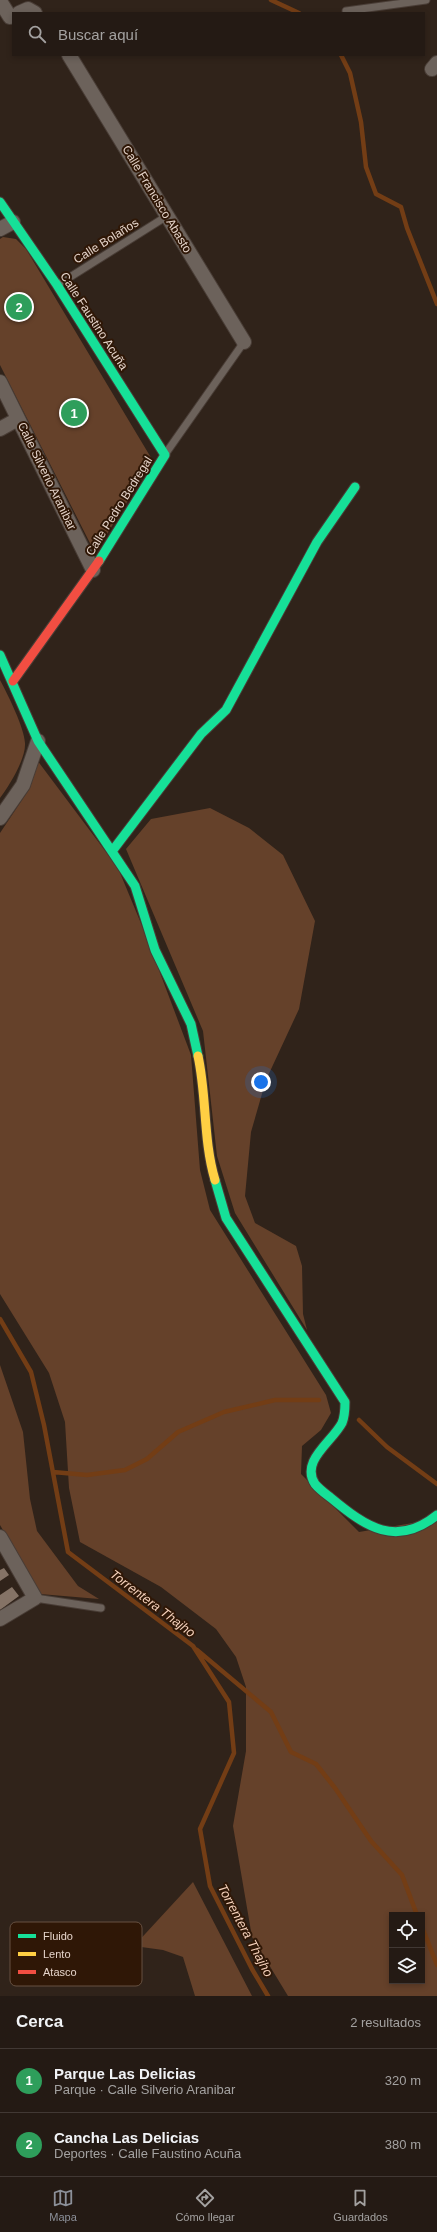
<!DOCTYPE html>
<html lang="es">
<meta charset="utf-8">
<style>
body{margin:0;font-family:Helvetica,sans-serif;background:#2c231d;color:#f1f3f6}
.controls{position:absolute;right:12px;bottom:12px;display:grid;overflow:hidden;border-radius:0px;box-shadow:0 2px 6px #0003}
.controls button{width:36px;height:36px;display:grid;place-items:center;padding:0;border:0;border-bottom:1px solid #413834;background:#241a14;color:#f1f3f6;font:20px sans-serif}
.you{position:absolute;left:261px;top:1082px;width:14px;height:14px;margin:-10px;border:3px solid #fff;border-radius:50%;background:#1a73e8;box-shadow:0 0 0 6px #1a73e833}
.badge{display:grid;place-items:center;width:26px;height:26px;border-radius:50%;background:#8c9099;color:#fff;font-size:13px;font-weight:700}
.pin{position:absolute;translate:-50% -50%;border:2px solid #fff;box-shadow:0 1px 4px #0006}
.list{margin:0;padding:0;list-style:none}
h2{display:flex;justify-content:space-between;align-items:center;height:52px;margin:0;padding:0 16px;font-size:17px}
h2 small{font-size:13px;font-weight:400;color:#a3a1a0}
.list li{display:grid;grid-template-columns:26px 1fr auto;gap:12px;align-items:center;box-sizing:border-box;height:64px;padding:0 16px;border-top:1px solid #413834}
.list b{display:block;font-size:15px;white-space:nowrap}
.list p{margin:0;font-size:13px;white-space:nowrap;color:#a3a1a0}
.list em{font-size:13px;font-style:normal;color:#a3a1a0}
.icon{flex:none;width:22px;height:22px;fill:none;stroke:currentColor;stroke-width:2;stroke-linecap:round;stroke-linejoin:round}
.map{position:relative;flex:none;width:437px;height:1996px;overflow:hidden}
.search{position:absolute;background:#241a14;box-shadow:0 2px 6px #0003;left:12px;right:12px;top:12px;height:44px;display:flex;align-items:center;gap:10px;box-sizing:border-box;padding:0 14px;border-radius:0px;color:#a3a1a0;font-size:15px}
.sheet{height:180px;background:#241a14}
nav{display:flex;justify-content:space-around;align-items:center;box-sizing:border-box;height:56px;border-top:1px solid #413834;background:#241a14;font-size:11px;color:#a3a1a0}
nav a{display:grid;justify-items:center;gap:2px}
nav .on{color:#8c9099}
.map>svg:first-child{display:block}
.green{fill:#65412a;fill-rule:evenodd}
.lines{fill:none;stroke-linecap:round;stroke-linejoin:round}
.stream{stroke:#733d15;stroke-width:4.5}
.building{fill:#857366}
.lane-casing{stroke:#493d36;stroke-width:9}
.street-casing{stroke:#493d36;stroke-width:16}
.fast-casing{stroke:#493d36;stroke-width:11}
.slow-casing{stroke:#493d36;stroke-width:11}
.jam-casing{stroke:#493d36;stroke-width:11}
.lane{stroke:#6c625b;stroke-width:7}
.street{stroke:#6c625b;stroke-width:14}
.fast{stroke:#16e098;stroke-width:9}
.slow{stroke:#ffcf43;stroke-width:9}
.jam{stroke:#f24e42;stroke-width:9}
.labels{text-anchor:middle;stroke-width:4;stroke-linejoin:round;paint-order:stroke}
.street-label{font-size:12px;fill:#e5d4ca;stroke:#2f1706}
.water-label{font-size:13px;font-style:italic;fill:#f4d0ba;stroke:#2f1706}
.key{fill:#2f1706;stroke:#665041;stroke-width:1}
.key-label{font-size:11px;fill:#e5d4ca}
</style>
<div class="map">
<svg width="437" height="1996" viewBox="0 0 437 1996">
<rect width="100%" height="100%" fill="#30231a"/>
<!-- green -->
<path class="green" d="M3,237L16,239L26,249L153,461L95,553L0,365V239Z
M0,680C8,695 24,727 25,743C26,759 9,786 0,798Z
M37,760L118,868L145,933L191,1055L200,1170L210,1210L326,1395L331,1413L321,1430L302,1446L301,1474L359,1532L437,1519V1996H288L252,1937L233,1826L246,1751V1687L236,1657L216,1629L161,1587L80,1542L69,1488L65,1422L49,1373L0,1294V833L30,788ZM392,1915H422V1981H392Z
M210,808L249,828L283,855L315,921L299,1009L266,1080L251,1132L245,1196L255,1223L296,1246L302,1266L303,1314L307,1330L235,1213L217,1156L203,1031L126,849L151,819Z
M0,1365L23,1432L30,1499L37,1531L78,1586L99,1599L40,1594L0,1525Z
M193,1882L252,1996H195L183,1957L163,1950L134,1946Z"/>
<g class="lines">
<!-- stream -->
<path class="stream" d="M271,0L299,13
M341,55L350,73L361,122L366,167L376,194L401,207L407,228L437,304
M0,1319L31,1372L44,1425L68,1552L193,1646L229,1702L234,1753L200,1829L210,1886L252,1969L268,1996
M359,1420L387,1447L437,1484
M53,1472L87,1475L125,1470L147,1459L178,1432L224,1412L275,1400H319
M197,1650L271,1712L291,1752L316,1764L335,1788L371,1841L402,1875L417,1915
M422,1927L437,1965"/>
</g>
<!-- building -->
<path class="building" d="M4,1568L9,1575L0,1581V1570Z
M12,1587L19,1596L0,1610V1595Z"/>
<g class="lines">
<defs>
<path id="lane" d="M346,11L426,0
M59,284L167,216
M166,453L244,342
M35,1598L101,1608"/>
<path id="street" d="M0,1L10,17
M19,13L28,9L35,13
M69,55L244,342
M432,69L437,63
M0,229L13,222
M0,382L93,570
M0,429L18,419
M0,818L23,785L38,741
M0,1537L35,1598L0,1619"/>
<path id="fast" d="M0,202L57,285L165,455L99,561
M0,655L38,741L135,886L155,950L191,1024L198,1056
M113,850L201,734L226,710L317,542L355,487
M215,1180L226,1218L345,1402C345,1410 345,1416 342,1423C332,1442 300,1461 315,1484C320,1490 326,1494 331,1498C366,1527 396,1548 437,1515"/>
<path id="slow" d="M198,1056C207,1097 203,1140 215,1180"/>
<path id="jam" d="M13,681L99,561"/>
</defs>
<!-- lane casing -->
<use href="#lane" class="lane-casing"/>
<!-- street casing -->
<use href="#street" class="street-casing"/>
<!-- fast casing -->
<use href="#fast" class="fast-casing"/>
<!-- slow casing -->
<use href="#slow" class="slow-casing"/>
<!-- jam casing -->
<use href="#jam" class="jam-casing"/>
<!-- lane -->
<use href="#lane" class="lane"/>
<!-- street -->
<use href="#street" class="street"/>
<!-- fast -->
<use href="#fast" class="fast"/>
<!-- slow -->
<use href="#slow" class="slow"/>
<!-- jam -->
<use href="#jam" class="jam"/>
</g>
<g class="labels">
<!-- street labels -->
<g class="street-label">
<text transform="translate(157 199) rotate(59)" y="4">Calle Francisco Abasto</text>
<text transform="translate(106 241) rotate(-32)" y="4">Calle Bolaños</text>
<text transform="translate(94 321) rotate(57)" y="4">Calle Faustino Acuña</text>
<text transform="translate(47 476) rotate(64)" y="4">Calle Silverio Aranibar</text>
<text transform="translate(119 506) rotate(-58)" y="4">Calle Pedro Bedregal</text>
</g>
<!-- water labels -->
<g class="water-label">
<text transform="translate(153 1603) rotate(37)" y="5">Torrentera Thajho</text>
<text transform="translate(246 1930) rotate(62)" y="5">Torrentera Thajho</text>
</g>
</g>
<!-- legend -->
<rect x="10" y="1922" width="132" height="64" rx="6" class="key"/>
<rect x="18" y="1934" width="18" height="4" fill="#16e098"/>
<rect x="18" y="1952" width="18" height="4" fill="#ffcf43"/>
<rect x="18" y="1970" width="18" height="4" fill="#f24e42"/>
<g class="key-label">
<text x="43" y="1940">Fluido</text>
<text x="43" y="1958">Lento</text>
<text x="43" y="1976">Atasco</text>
</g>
</svg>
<div class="controls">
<button><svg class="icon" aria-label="locate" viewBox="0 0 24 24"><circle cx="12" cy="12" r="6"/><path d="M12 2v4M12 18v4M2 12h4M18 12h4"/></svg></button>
<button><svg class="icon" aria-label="layers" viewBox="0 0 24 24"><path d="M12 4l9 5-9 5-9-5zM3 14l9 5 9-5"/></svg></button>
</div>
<div class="you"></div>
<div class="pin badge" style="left:74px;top:413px;background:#2e9e5b">1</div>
<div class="pin badge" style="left:19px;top:307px;background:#2e9e5b">2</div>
<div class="search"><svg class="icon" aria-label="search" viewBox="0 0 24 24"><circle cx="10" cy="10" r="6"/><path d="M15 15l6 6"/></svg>Buscar aquí</div>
</div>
<section class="sheet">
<h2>Cerca<small>2 resultados</small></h2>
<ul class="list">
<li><span class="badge" style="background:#2e9e5b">1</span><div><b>Parque Las Delicias</b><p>Parque · Calle Silverio Aranibar</p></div><em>320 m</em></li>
<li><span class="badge" style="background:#2e9e5b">2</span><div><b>Cancha Las Delicias</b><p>Deportes · Calle Faustino Acuña</p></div><em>380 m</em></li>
</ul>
</section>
<nav>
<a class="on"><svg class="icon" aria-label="map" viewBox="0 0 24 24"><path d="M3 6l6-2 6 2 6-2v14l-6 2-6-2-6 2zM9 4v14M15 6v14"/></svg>Mapa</a>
<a><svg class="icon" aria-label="directions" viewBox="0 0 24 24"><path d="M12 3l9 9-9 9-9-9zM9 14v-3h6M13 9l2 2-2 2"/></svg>Cómo llegar</a>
<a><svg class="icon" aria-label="saved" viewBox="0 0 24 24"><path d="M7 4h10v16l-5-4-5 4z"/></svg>Guardados</a>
</nav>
